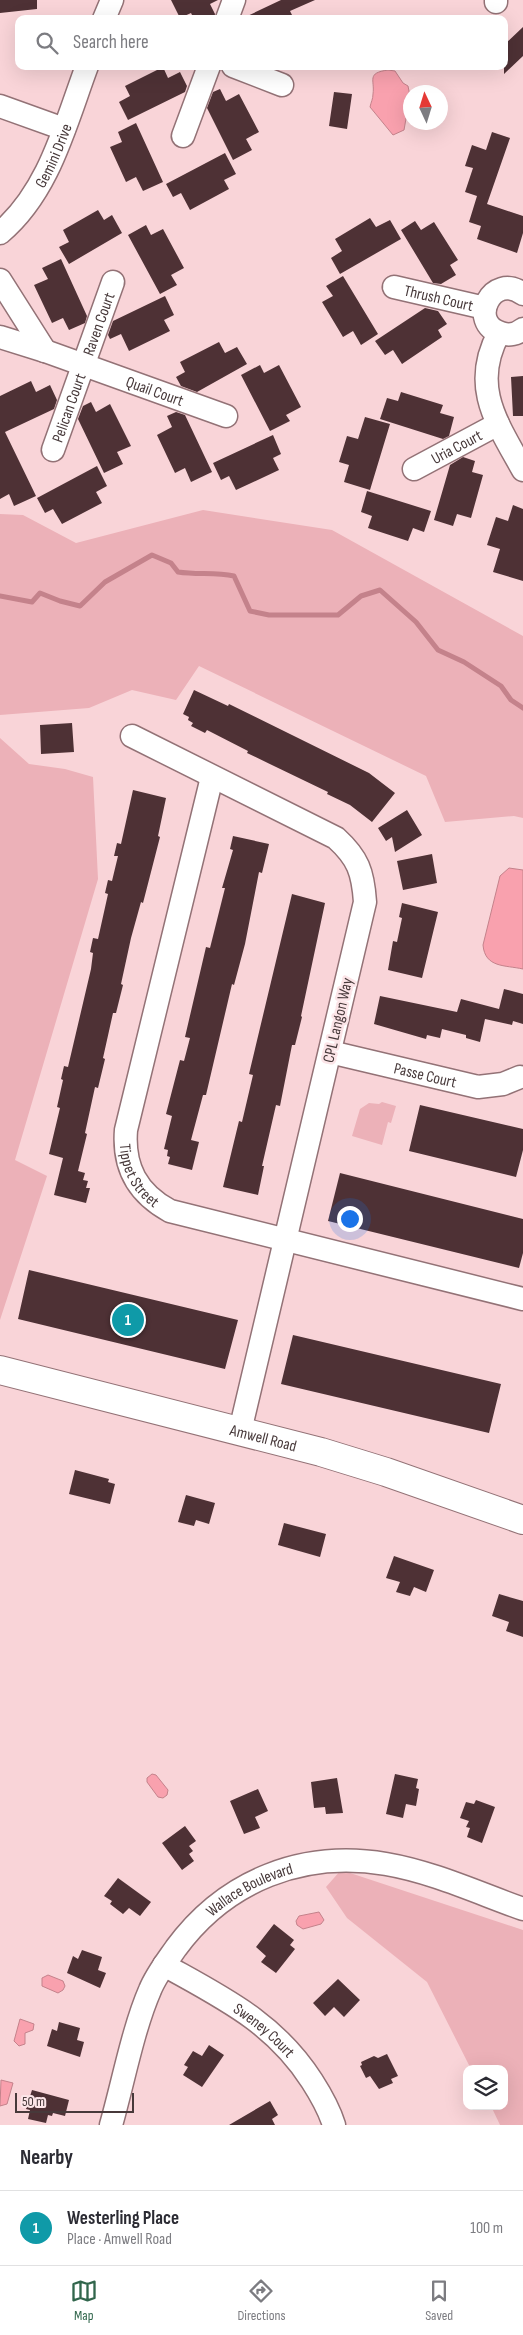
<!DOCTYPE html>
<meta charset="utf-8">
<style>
body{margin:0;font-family:"Sofia Sans Condensed",sans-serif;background:#f2f2f3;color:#2b2b33}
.controls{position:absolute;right:15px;bottom:15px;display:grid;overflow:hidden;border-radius:10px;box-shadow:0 5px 20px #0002}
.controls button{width:45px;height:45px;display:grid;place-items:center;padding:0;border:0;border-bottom:1px solid #e1e1e2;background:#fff;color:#2b2b33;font:25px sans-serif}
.compass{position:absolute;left:403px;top:85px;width:45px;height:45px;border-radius:50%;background:#fff;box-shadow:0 5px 20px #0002;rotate:356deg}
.scale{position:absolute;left:15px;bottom:12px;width:119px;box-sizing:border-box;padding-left:5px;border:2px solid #47393a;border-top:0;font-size:14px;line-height:18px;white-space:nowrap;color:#47393a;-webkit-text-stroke:4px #fce5e8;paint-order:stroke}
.you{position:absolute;left:349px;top:1218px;width:18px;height:18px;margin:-12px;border:4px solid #fff;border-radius:50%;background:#1a73e8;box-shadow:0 0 0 8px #1a73e833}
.badge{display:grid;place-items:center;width:32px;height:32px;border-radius:50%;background:#31664c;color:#fff;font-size:16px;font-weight:700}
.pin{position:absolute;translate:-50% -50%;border:2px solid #fff;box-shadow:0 1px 5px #0006}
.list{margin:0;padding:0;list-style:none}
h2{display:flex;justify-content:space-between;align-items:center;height:65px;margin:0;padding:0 20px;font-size:21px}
h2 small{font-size:16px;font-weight:400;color:#7c7c81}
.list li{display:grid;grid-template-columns:32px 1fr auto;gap:15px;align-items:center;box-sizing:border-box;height:75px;padding:0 20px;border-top:1px solid #e1e1e2}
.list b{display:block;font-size:19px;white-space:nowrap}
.list p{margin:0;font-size:16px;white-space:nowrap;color:#7c7c81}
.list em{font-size:16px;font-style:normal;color:#7c7c81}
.icon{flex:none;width:28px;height:28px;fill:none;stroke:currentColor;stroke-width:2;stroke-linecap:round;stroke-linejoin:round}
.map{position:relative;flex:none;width:523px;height:2125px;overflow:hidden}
.search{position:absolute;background:#fff;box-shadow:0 5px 20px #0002;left:15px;right:15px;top:15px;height:55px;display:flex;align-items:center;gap:12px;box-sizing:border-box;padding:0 18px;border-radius:10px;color:#7c7c81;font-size:19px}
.sheet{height:140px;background:#fff}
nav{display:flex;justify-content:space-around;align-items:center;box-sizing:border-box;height:70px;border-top:1px solid #e1e1e2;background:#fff;font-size:14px;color:#7c7c81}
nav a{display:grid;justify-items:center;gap:2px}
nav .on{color:#31664c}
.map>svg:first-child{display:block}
.green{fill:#ecb1b8}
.water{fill:#f9a1ae;stroke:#c4828b}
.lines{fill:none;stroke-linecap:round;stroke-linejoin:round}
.stream{stroke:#c4828b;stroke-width:5}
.building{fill:#4e3135}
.minor-casing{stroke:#937276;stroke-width:25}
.major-casing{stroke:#937276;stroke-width:30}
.minor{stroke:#fff;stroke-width:22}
.major{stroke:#fff;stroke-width:28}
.labels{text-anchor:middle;stroke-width:5;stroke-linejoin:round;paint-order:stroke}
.street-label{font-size:16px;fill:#47393a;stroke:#fce5e8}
</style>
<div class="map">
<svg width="523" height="2125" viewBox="0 0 523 2125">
<rect width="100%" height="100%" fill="#f9d4d8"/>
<!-- green -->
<path class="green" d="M203,510L332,530L523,636V818L514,816L445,822L426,776L199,666L176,700L132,690L89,708L0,715V514L23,515L76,543Z
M0,738L29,764L65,769L93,777L98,879L15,1160L47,1176L0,1320Z
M382,1102L396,1106L391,1123L388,1122L382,1145L352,1136L360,1109L369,1103L379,1104Z
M341,1870L523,1930V2125H500L491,2106H504V2069H471L427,1982L347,1918L326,1887Z"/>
<!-- water -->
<path class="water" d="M388,70L395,71L403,83L408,86L410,96L404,130L393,135L370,107C371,102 373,99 373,94C375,80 366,73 388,70Z
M509,868L523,870V969C505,965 485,968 483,945L500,876Z
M152,1774L156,1775L168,1790L167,1795L163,1798L158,1797L147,1782V1778Z
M319,1912L324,1920L321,1924L303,1929L297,1925L296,1921L299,1916Z
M48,1975L63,1981L65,1986L63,1990L58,1993L42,1986V1978Z
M20,2019L34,2024L33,2030L25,2033V2044L19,2046L14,2041Z
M1,2080L13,2083L7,2104L0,2106Z"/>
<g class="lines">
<!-- stream -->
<path class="stream" d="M0,596L32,602L40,593L60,601L80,606L105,582L152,555L171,563L178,572C197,575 215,572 234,576L250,611L269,615H338L361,596L380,590L416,622L438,650L464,662L501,686L511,700L523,708"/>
</g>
<!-- building -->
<path class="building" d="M0,0H37V9L0,13Z
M171,0H218L210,4L215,14L214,19H194L191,13L180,18Z
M281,0H315L290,11L294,19H241Z
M523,27V56L504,74V45Z
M163,67L168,78L180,72L187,86L185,92L128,120L119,102L130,96L125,86Z
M220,89L226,101L239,94L259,132L246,139L252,150L233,160L207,108L213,92Z
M334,92L352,94L347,129L329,126Z
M136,123L163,182L143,191L136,177L126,182L110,147L122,142L118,132Z
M492,132L510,138L487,204L523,216V233L517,253L477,239L481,226L469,222L477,196L465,192L473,168L465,166L472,145L486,150Z
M225,153L236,174L224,180L229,189L190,210L181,193L173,197L166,184Z
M98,210L104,220L112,215L122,233L69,264L59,247L69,242L63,230Z
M370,218L376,227L390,220L401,239L340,274L331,258L342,251L335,239Z
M415,221L421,230L434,222L458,260L450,265L456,275L441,284L433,283L401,230Z
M146,225L151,235L163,229L184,268L171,275L177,285L160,294L128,235Z
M61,259L87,316L85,323L69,330L63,318L52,323L34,285L48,279L42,268Z
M343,276L378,334L361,345L353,331L343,337L322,302L333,296L326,286Z
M165,296L174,315L164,320L170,331L129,351L121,334L110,339L108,335L113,321Z
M425,308L438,311L447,324L438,330L442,337L402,364L393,350L385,355L375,341Z
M219,342L225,353L237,347L247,364L197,392L181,386L176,377L185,372L180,362Z
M260,365L264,373L279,365L301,407L286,415L290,421L270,431L241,375Z
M523,376V416H513L511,377Z
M31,381L36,392L50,385L57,400L54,409L5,432L36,496L14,506L9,494L0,499V396Z
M401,392L443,405L440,413L454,417L449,436L443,439L380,419L387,398L398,401Z
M91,402L96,412L110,404L131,446L117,452L123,464L104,473L78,419L83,406Z
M176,412L185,415L212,472L191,482L185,468L175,473L157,435L172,427L167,416Z
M365,417L390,424L370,490L344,482L349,465L339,462L347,436L358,439Z
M273,435L281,454L273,458L279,470L236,490L229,476L221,480L213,463Z
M463,457L475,461L472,472L483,475L471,518L457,514L453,526L434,520L450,465Z
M97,466L107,486L96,492L102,503L62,524L53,509L45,513L37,498Z
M367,491L431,511L424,532L413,528L408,541L368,528L372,516L361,512Z
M513,505L523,509V581L493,572L500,549L487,545L496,517L508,521Z
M194,690L228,706L229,704L369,773L395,793L372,822L350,805L327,794L328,792L247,753L248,751L207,730L205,733L191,726L193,723L188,720L189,717L183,714Z
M72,723L74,752L41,754L40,725Z
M133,790L166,798L158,836L160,837L143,903L141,902L131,938L121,984L123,985L116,1013H113L103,1058L105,1059L98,1088L95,1087L85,1133L87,1134L78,1171L85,1173L83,1180L88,1181L86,1188H90L86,1203L54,1195L63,1158L49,1154L60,1108L57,1107L63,1080L61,1079L64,1066L68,1067L91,969L93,953L90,952L93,938L98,939L108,894L105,893L108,880L112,881L118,856H114L117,843L121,844Z
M407,810L422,835L395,852L392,837L386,841L378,828Z
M233,836L269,844L262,873L259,872L245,944L234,985L232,984L206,1095H203L191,1140L199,1142L192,1170L168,1164L170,1157L167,1156L168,1150L164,1149L172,1116L166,1114L180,1060L184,1061L190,1038L185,1037L206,947L210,948L225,888H222L233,850L230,849Z
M432,854L437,883L403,890L397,861Z
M292,894L325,903L301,1016L302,1017L295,1045H292L280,1106L276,1105L262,1166H264L258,1195L223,1187L239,1121L242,1122L253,1075L249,1074Z
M402,903L438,912L422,978L388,970L393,941L397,942L402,918L399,917Z
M504,989L523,994V1024L513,1021L512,1025L485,1019L480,1042L466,1038V1035L442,1029L440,1038L427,1035L426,1039L374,1024L380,996L457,1012L461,999L499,1009Z
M420,1105L523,1129V1150L516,1177L409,1151Z
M340,1173L523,1219V1253L519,1268L328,1221Z
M29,1270L238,1320L225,1369L18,1319Z
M293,1335L501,1384L489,1433L281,1384Z
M75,1470L109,1479L108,1482L115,1484L110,1504L69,1494Z
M186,1495L215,1503L209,1524L196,1520L194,1526L178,1522Z
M284,1523L326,1534L320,1557L278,1545Z
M394,1556L434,1570L426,1592L414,1587L410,1596L396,1592L400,1582L386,1578Z
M499,1594L523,1601V1637L506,1631L509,1622L492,1616Z
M395,1774L418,1779L416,1788L419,1789L416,1806L406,1804L403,1818L386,1814Z
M337,1778L343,1813L326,1814L325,1807L314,1808L311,1782Z
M258,1789L268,1811L255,1817L260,1828L244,1834L230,1801Z
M476,1800L495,1807L482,1843L467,1837L470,1828L466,1827L469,1821L460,1818L466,1802L474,1804Z
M185,1826L196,1841L189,1846L193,1851L189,1854L194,1861L182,1870L162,1843Z
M118,1878L151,1902L140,1916L129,1908L123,1914L110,1904L112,1901L104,1896Z
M274,1924L294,1940L290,1945L295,1949L276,1973L261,1962L266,1956L256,1947Z
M82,1950L102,1957L98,1970L106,1973L100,1988L67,1973L73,1956L78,1959Z
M338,1979L360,2000L344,2017L334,2007L325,2016L313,2003Z
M59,2022L80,2028L77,2040L84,2042L80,2057L47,2046L52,2029L57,2031Z
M209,2045L224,2055L202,2087L183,2075L188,2067L184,2065L193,2051L202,2056Z
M387,2054L398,2076L391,2079L393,2083L379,2089L370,2076L366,2078L360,2066L362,2065L361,2062L374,2056L378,2058Z
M32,2090L69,2100L65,2116L53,2113L52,2116L48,2115L46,2123L28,2119L30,2110L26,2109Z
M270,2101L278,2115L272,2119L275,2125H229Z"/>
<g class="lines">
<defs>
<g id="minor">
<path d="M496,2V0"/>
<path d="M104,19L112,0"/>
<path d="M227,19L234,0"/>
<path d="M233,66L282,85"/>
<path d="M0,106L64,129"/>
<path d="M183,136L209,66"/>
<path id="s1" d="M0,233C49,192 65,125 87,66"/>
<path d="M0,280L45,351"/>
<path id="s2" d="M394,287L485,308"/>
<path d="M523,294C492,271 467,323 501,333C509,336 517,334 523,329"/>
<path d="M499,333C470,386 497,423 523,470"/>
<path id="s3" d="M0,337L45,351L226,416"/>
<path id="s4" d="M53,450L113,282"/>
<path id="s5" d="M414,469L498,424"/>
<path d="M132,736L336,838C358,858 363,872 365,902L240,1431"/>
<path id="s6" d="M212,777L126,1130C123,1167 137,1193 170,1211L523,1299"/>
<path id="s7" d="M330,1052L478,1087L503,1084L520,1077"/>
<path id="s8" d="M164,1965C223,1998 274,2022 312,2081C321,2095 329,2109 334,2125"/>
<path id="s9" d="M111,2125C123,2083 133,2029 150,1990C156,1975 167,1961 176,1948C226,1880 303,1850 386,1864C433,1872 478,1893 523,1909"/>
</g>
<g id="major">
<path id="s10" d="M0,1370L321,1452L386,1472L523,1520"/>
</g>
</defs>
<!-- minor casing -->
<use href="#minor" class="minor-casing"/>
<!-- major casing -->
<use href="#major" class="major-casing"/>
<!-- minor -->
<use href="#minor" class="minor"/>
<!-- major -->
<use href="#major" class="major"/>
</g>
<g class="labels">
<!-- street labels -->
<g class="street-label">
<text dy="6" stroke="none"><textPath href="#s1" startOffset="95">Gemini Drive</textPath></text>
<text dy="6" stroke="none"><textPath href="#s2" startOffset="46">Thrush Court</textPath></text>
<text dy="6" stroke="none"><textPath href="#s4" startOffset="134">Raven Court</textPath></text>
<text dy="6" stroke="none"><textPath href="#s3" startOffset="164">Quail Court</textPath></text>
<text dy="6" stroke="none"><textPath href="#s4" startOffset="45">Pelican Court</textPath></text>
<text dy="6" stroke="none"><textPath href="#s5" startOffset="48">Uria Court</textPath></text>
<text transform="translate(337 1020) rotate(-77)" y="6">CPL Langon Way</text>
<text dy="6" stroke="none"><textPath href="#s7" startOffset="98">Passe Court</textPath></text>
<text dy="6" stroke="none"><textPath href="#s6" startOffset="412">Tippet Street</textPath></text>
<text dy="6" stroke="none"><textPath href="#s10" startOffset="272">Amwell Road</textPath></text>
<text dy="6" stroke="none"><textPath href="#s9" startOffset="286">Wallace Boulevard</textPath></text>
<text dy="6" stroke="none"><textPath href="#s8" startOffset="120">Sweney Court</textPath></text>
</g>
</g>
</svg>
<div class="controls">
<button><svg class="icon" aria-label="layers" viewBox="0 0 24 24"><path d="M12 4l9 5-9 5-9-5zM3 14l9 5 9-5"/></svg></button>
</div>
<svg class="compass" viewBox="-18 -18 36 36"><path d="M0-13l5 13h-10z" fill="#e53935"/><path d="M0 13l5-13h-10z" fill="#7c7c81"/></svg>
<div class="scale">50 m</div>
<div class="you"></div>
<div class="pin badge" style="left:128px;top:1320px;background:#0f9aa8">1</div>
<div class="search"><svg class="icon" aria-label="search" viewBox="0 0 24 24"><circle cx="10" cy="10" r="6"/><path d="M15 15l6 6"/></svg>Search here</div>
</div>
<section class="sheet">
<h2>Nearby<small></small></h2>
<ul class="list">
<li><span class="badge" style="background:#0f9aa8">1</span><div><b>Westerling Place</b><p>Place · Amwell Road</p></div><em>100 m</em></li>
</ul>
</section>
<nav>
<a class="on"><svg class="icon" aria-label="map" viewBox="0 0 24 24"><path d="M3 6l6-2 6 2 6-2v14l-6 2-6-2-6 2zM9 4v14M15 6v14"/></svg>Map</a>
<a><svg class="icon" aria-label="directions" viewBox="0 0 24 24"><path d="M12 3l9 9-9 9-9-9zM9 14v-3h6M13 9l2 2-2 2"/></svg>Directions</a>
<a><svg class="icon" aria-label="saved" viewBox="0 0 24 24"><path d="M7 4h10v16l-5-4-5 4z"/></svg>Saved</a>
</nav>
